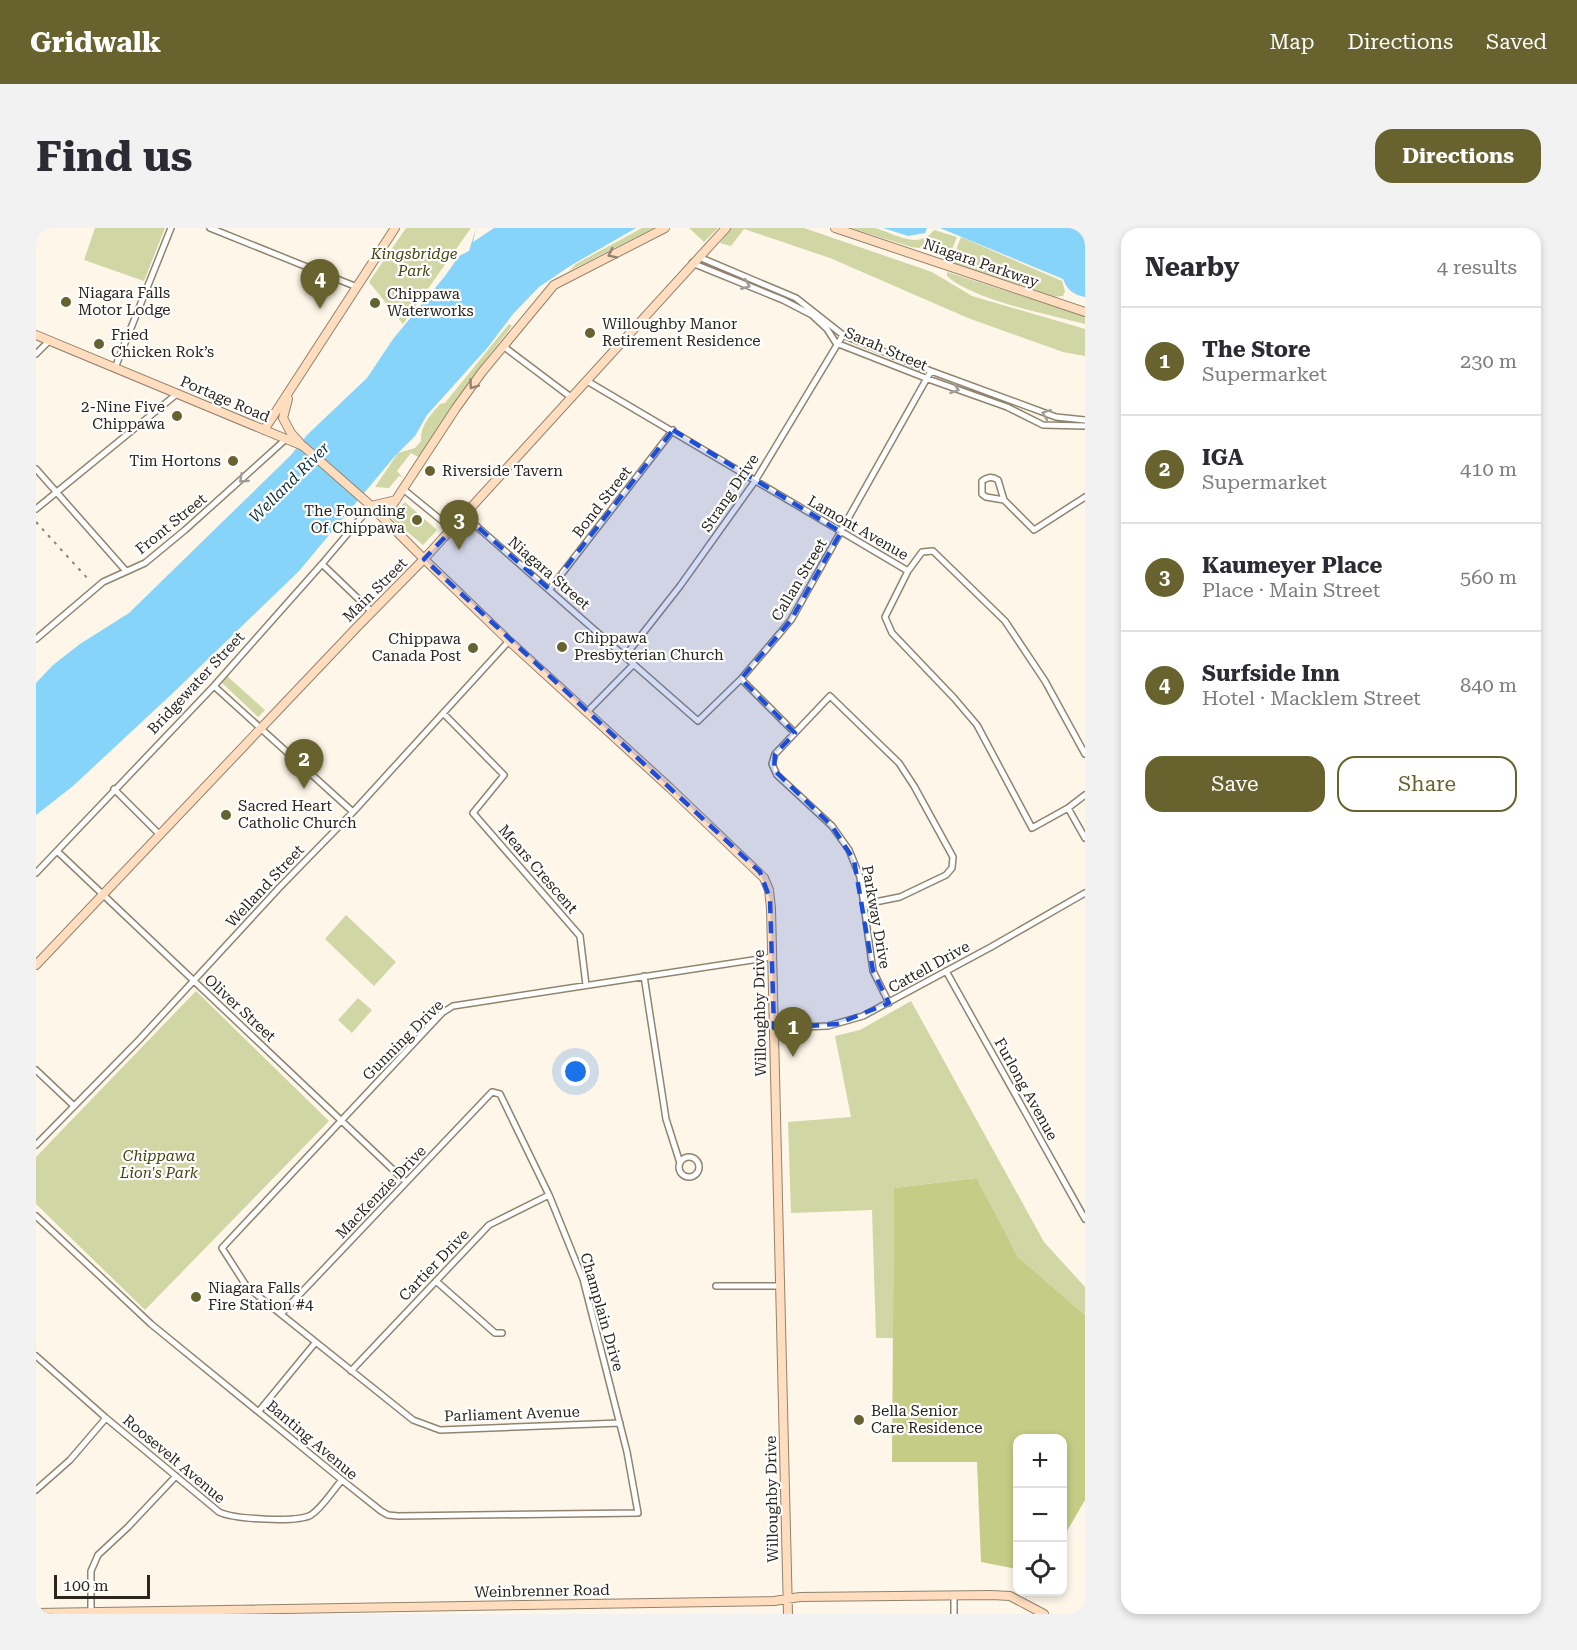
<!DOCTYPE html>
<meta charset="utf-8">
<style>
body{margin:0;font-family:"Roboto Serif",serif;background:#f2f2f3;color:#2b2b33}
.controls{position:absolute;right:18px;bottom:18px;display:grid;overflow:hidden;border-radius:12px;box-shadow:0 3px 9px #0003}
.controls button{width:54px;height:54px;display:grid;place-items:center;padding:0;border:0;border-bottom:2px solid #e1e1e2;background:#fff;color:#2b2b33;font:30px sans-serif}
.scale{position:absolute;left:18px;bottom:15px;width:96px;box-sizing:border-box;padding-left:6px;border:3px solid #2a261d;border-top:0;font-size:16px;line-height:21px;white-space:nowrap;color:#2a261d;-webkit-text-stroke:4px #fff;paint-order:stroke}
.you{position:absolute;left:540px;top:844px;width:21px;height:21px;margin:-15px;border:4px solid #fff;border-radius:50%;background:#1a73e8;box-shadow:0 0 0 9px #1a73e833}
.badge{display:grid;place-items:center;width:39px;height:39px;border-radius:50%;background:#68622f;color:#fff;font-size:20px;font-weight:700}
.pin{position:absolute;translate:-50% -50px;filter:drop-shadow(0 2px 3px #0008)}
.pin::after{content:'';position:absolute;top:32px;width:21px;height:18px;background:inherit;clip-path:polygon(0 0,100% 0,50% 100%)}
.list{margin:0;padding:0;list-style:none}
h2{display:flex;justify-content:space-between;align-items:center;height:78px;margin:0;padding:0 24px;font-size:26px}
h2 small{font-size:20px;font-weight:400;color:#7c7c81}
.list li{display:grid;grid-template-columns:39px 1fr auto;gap:18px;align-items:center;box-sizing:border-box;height:108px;padding:0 24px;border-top:2px solid #e1e1e2}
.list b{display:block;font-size:22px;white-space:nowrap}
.list p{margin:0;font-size:20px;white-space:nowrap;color:#7c7c81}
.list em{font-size:20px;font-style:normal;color:#7c7c81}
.actions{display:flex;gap:12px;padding:18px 24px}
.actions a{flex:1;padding:14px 0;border:2px solid #68622f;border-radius:18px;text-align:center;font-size:21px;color:#68622f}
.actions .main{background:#68622f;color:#fff}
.icon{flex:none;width:33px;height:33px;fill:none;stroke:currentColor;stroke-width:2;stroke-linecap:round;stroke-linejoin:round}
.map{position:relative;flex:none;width:1049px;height:1386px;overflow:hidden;border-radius:18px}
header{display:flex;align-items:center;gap:36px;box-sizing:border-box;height:84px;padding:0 30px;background:#68622f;color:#fff}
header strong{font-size:28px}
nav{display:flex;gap:33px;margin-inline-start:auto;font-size:21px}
.intro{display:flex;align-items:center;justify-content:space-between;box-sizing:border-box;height:144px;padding:0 36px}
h1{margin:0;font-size:42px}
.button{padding:15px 27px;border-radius:18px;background:#68622f;color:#fff;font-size:21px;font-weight:700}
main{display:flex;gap:36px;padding:0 36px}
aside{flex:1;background:#fff;border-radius:18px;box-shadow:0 3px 9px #0003}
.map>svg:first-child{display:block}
.green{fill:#d0d6a4}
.forest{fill:#c5cc86}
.water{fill:#86d4f9}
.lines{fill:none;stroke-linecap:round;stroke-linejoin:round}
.street-casing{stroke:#90846f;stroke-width:8}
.secondary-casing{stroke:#90846f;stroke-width:10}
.street{stroke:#fff;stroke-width:5}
.secondary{stroke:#ffddbe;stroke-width:8}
.rail{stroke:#898378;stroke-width:2;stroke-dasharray:3 6;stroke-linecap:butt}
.oneway{stroke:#94826e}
.oneway2{stroke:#9f9d99}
.marked{fill:#1d4ed8;fill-opacity:0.2;stroke:#1d4ed8;stroke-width:4.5;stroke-dasharray:12 8;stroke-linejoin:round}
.poi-dot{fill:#68622f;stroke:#fff;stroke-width:2}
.labels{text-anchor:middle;stroke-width:4.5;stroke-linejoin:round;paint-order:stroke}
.park-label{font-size:15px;font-style:italic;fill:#424610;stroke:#fff}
.street-label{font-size:15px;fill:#2a261d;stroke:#fff}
.poi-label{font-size:15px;fill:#2a261d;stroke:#fff;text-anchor:start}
.water-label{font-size:16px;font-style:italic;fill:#0e3241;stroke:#fff}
</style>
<header>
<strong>Gridwalk</strong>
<nav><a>Map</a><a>Directions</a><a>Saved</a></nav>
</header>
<div class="intro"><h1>Find us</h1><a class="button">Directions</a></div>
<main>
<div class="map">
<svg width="1049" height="1386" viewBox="0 0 1049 1386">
<rect width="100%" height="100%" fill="#fef6e9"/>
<!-- green -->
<path class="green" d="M59,0H129L108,53L48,32Z
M370,0H435L367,96L333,54Z
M606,0H618L533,43L540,36Z
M653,0H682L668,14Z
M694,0H768L896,44L936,68L1049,101V128L1027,124L932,90L794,30L708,1L695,18L684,15Z
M815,0C823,0 832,0 839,0C859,5 881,23 898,2L921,9L912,31H910L905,16L900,13L883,20L875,19Z
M925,9L1026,53L1029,63L1027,68L1016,69L915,35Z
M911,44L1049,88V96C1014,87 937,72 911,48Z
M473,96L476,98L442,141L382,229L375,225L361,243L367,250L363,248L353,260L339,259L362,225L379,220L385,213C384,197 395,187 404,176L409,175Z
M369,274L401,302L387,317L355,290Z
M190,447L229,482L222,489L184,453Z
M310,687L360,734L338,758L289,711Z
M160,763L293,893L109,1082L0,976V929Z
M322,770L336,782L316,805L302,792Z
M875,773L1008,1014L1049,1059V1087L982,1029L939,950L858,960L857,1110H840L836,982L755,985L752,894L815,889L799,808L824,802Z"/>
<!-- forest -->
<path class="forest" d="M940,950L982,1029L1049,1087V1272L1027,1310L1026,1210H981V1341L945,1334L941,1234H856L858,960Z"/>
<!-- water -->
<path class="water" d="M440,0L437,14L458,0H600L534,38L503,59L477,86L452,119L391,187L379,208L359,228L263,343L139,463L37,558L0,587V455L17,437L44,416L93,385L255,227L271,207L331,150L357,111L409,48L423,28L433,23Z
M847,0H891L889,5L872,8Z
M904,0H1049V69C1038,67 1031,62 1027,51Z"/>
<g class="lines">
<defs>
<path id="street" d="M174,0L321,59
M663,29L760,70L807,107L895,143L1020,189L1049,192
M656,35L747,72L776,87L791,101L800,115L892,151L971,179L1007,197L1049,198
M467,118L536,170
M0,126L13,113
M79,140L135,0
M551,153L872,343
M0,241L90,343
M367,261L416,301
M968,272L950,269L946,266V253C952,249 956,248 962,252L968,272L998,302L1049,269
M0,281L142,165
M429,288L662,493L705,451L755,392L895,143
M286,336L336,384
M514,361L637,202
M0,411L67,354L109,335L149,302L250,211
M589,428L644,358L719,253L807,107
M705,451L759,505
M178,458L317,584
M551,484L598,436
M407,485L468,547L437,585L544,708L550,757
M1049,526L1009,453L969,393L897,323L886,324L872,343L849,389L856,405L918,470L941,497L996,600L1032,580L1049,567
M78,561L124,607
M1032,580L1049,610
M21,623L370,954
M0,645L178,458L286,336L335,278
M829,676L864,669L910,647L916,640L917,629L878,558L863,535L794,468L739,526L736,536L741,547L796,598L813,622L824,649L837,743L853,775
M910,743L1049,991
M608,748L630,891L644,935
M738,800L792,798L827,788L955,719L1049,665
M0,842L37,877
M0,917L103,812L243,660L317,584L473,413
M643 939a10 10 0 1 1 20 0a10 10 0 1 1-20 0Z
M0,988L115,1096L306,1252L345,1283L352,1287L362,1288L602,1285L591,1224L547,1051L513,967L464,866L456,864L245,1086
M400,1053L459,1105H466
M680,1058H744
M0,1128L70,1190L183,1284C197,1291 261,1295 275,1287C287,1279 296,1263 306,1252
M315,1143L453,997L513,967
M223,1183L279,1115
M584,1195L404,1202L377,1192L211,1059L186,1020L406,785L417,778L736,729
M0,1262L34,1232L70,1190
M918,1368V1386
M55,1385V1343L62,1327L92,1299L140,1248"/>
<path id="secondary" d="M799,0L1049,84
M0,107L267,218L333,276L388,331L473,413L634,560L728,650L733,662L735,680L752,1386
M252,171L247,190L255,205L264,215
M228,202L359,0
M335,278L360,272
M348,290L420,180L446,144L518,57L629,0
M0,737L323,397L388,331L690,0
M0,1385L738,1373L764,1369L955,1367L974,1368L1008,1386"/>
</defs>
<!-- street casing -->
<use href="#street" class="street-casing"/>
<!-- secondary casing -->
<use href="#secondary" class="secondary-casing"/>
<!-- street -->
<use href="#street" class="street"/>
<!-- secondary -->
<use href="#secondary" class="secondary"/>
<!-- rail -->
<path class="rail" d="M0,294L52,351"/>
</g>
<!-- one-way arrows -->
<defs><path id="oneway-chevron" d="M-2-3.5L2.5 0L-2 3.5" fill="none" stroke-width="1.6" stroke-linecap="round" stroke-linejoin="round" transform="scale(1.5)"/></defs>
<g class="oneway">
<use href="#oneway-chevron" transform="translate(576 26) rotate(154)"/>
<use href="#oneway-chevron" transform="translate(437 157) rotate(126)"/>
</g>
<g class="oneway2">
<use href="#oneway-chevron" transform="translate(710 57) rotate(22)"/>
<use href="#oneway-chevron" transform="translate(919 161) rotate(19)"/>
<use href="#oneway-chevron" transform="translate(1010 186) rotate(-160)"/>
<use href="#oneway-chevron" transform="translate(207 251) rotate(138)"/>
</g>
<!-- marked area -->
<path class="marked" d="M637,202L805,304L755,392L705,451L759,505L739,526L738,542L796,598L818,632L837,743L853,775L801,796L738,800L734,671L724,644L388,331L429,288L513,361Z"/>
<!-- markers -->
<g class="poi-dot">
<circle cx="30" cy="74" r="6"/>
<circle cx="339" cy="75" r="6"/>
<circle cx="554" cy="105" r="6"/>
<circle cx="63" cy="116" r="6"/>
<circle cx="141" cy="188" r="6"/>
<circle cx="197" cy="233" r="6"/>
<circle cx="394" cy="243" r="6"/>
<circle cx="381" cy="292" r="6"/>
<circle cx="526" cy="419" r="6"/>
<circle cx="437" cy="420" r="6"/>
<circle cx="190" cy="587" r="6"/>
<circle cx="160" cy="1069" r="6"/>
<circle cx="823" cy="1192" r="6"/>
</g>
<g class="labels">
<!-- park labels -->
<g class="park-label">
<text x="378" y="31">Kingsbridge<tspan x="378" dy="17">Park</tspan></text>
<text x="123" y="933">Chippawa<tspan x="123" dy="17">Lion's Park</tspan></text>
</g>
<!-- street labels -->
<g class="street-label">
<text transform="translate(945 35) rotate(19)" y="5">Niagara Parkway</text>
<text transform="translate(850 121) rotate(23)" y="5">Sarah Street</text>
<text transform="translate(189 171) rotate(23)" y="5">Portage Road</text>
<text transform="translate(694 265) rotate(-56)" y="5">Strang Drive</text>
<text transform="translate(566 274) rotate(-52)" y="5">Bond Street</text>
<text transform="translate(135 296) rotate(-39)" y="5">Front Street</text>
<text transform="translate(822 300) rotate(30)" y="5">Lamont Avenue</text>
<text transform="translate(513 345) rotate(41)" y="5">Niagara Street</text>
<text transform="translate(763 352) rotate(-59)" y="5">Callan Street</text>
<text transform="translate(339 362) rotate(-45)" y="5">Main Street</text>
<text transform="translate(160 455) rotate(-47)" y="5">Bridgewater Street</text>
<text transform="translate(502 641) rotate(49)" y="5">Mears Crescent</text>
<text transform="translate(229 658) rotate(-47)" y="5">Welland Street</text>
<text transform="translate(840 689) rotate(80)" y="5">Parkway Drive</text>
<text transform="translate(893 739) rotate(-29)" y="5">Cattell Drive</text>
<text transform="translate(204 780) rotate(43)" y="5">Oliver Street</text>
<text transform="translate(724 785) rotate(-91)" y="5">Willoughby Drive</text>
<text transform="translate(367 812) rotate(-45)" y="5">Gunning Drive</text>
<text transform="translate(990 861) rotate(61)" y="5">Furlong Avenue</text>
<text transform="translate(345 964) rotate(-46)" y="5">MacKenzie Drive</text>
<text transform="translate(398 1037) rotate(-46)" y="5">Cartier Drive</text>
<text transform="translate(566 1084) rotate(74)" y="5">Champlain Drive</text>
<text transform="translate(476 1186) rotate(-2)" y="5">Parliament Avenue</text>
<text transform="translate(276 1212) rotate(40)" y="5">Banting Avenue</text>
<text transform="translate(138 1231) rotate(40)" y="5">Roosevelt Avenue</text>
<text transform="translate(736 1271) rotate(-91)" y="5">Willoughby Drive</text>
<text transform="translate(506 1363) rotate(-1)" y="5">Weinbrenner Road</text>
</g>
<!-- poi labels -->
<g class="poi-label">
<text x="42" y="70">Niagara Falls<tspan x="42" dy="17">Motor Lodge</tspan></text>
<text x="351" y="71">Chippawa<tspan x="351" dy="17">Waterworks</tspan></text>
<text x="566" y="101">Willoughby Manor<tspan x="566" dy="17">Retirement Residence</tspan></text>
<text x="75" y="112">Fried<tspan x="75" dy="17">Chicken Rok’s</tspan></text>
<text x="129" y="184" text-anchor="end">2-Nine Five<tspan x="129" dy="17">Chippawa</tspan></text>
<text x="185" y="238" text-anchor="end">Tim Hortons</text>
<text x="406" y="248">Riverside Tavern</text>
<text x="369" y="288" text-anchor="end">The Founding<tspan x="369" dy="17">Of Chippawa</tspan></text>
<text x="538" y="415">Chippawa<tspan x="538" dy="17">Presbyterian Church</tspan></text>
<text x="425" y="416" text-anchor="end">Chippawa<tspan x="425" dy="17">Canada Post</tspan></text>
<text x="202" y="583">Sacred Heart<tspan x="202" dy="17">Catholic Church</tspan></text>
<text x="172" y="1065">Niagara Falls<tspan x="172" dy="17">Fire Station #4</tspan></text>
<text x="835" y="1188">Bella Senior<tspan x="835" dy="17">Care Residence</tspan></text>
</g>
<!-- water labels -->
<g class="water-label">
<text transform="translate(253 254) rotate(-45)" y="6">Welland River</text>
</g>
</g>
</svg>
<div class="controls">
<button>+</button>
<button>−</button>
<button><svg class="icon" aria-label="locate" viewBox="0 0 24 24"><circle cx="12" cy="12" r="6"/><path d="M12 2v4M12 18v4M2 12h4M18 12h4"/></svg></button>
</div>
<div class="scale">100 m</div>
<div class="you"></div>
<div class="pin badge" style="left:757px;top:829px">1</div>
<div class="pin badge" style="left:268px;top:561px">2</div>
<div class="pin badge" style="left:423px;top:322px">3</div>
<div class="pin badge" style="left:284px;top:81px">4</div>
</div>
<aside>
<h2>Nearby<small>4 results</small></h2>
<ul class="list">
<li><span class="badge">1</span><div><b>The Store</b><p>Supermarket</p></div><em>230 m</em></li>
<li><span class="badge">2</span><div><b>IGA</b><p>Supermarket</p></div><em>410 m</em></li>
<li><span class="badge">3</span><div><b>Kaumeyer Place</b><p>Place · Main Street</p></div><em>560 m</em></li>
<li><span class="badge">4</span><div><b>Surfside Inn</b><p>Hotel · Macklem Street</p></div><em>840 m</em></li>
</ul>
<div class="actions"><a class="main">Save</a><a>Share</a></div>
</aside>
</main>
